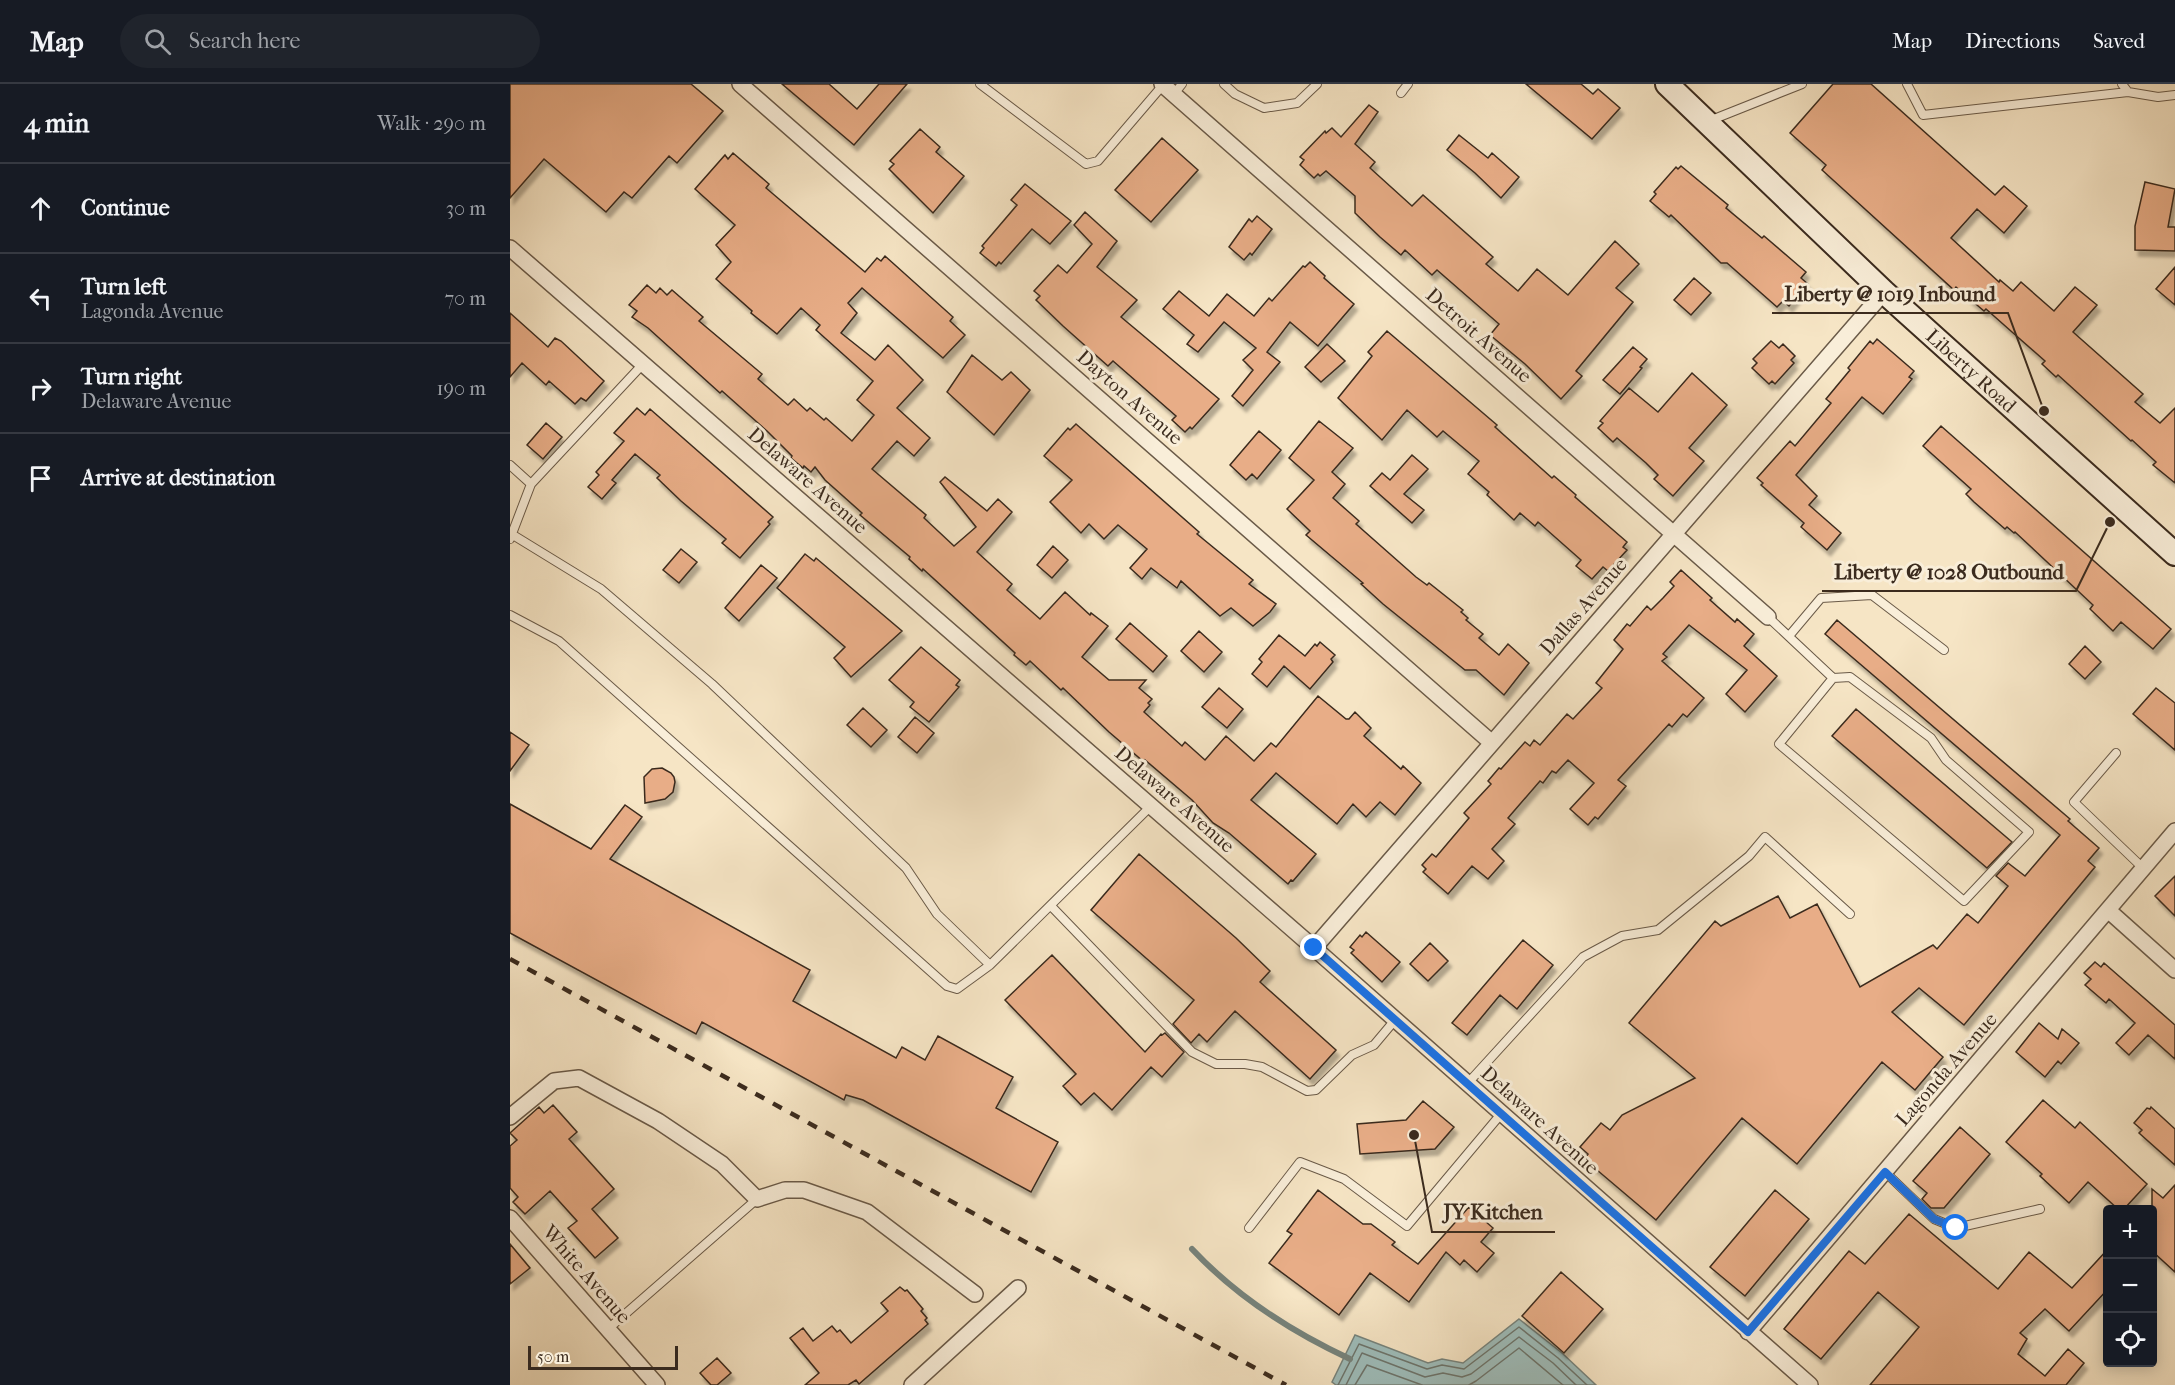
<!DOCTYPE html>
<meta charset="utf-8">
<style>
body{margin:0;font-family:"IM FELL French Canon",serif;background:#20242c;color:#f1f3f6}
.controls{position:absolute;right:18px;bottom:18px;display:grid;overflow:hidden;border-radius:6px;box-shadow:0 3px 15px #0003}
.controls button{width:54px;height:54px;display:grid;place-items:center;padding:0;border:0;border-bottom:2px solid #363941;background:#171b24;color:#f1f3f6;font:30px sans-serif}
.scale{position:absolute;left:18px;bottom:15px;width:150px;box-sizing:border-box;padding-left:6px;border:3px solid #3b2b1e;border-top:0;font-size:16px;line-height:21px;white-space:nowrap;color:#3b2b1e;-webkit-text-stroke:4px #f9eed9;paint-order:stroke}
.stop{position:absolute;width:18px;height:18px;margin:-14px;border:4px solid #1a73e8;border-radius:50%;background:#fff}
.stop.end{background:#1a73e8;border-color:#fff;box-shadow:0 2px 6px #0008}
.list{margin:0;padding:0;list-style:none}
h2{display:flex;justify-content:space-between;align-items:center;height:78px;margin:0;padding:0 24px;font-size:26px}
h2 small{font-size:20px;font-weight:400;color:#9ea1a6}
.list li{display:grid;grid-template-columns:39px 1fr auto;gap:18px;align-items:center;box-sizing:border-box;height:90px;padding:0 24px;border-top:2px solid #363941}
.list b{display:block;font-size:22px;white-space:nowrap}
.list p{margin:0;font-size:20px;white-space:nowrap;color:#9ea1a6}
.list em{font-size:20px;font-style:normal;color:#9ea1a6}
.icon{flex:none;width:33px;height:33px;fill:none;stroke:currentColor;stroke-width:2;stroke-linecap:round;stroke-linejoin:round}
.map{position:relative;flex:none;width:1665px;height:1301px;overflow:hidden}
header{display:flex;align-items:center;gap:36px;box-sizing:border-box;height:84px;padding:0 30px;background:#171b24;border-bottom:2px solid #363941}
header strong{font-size:28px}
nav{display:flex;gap:33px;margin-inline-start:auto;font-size:21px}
.search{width:420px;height:54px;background:#20242c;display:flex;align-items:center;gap:15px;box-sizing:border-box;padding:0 21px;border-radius:33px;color:#9ea1a6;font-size:22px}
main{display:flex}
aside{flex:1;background:#171b24}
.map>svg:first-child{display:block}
.water{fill:#9ebdbb;stroke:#76837c;stroke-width:1.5}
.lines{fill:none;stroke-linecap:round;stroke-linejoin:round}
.shore{stroke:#6c746c;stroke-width:1.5}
.stream{stroke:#76837c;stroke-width:6}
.building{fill:#e8ad87;stroke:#3b2b1e;stroke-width:1.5;filter:url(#shadow)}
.lane-casing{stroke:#6a5a48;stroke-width:10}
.street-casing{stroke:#6a5a48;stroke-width:18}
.secondary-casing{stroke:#3b2b1e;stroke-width:26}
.lane{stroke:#f9eed9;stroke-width:8}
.street{stroke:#f9eed9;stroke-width:15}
.secondary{stroke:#f9eed9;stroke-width:22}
.rail{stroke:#3b2b1e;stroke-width:4.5;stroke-dasharray:10 10;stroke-linecap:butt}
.route{stroke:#1a73e8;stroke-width:8}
.labels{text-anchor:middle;stroke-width:6;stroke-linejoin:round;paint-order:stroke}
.street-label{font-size:20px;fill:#3b2b1e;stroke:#f9eed9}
.leader{fill:none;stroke:#3b2b1e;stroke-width:2}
.callout-dot{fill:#3b2b1e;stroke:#f9eed9;stroke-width:2}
.callout-label{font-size:21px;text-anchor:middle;font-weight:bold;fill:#3b2b1e;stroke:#f9eed9;stroke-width:6;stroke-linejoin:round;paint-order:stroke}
</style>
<header>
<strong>Map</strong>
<div class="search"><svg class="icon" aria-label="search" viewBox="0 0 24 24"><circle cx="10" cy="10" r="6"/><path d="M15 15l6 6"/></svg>Search here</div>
<nav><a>Map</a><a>Directions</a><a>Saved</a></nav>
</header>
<main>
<aside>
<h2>4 min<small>Walk · 290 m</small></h2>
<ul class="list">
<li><svg class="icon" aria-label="ahead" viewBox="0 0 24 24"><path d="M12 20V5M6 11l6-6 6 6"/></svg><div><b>Continue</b></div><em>30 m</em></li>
<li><svg class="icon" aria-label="left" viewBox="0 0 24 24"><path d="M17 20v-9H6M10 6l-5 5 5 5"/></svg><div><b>Turn left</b><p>Lagonda Avenue</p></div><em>70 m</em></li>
<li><svg class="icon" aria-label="right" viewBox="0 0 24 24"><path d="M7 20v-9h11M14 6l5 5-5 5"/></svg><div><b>Turn right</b><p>Delaware Avenue</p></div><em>190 m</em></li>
<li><svg class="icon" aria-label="arrive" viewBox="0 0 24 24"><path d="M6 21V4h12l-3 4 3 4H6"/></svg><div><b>Arrive at destination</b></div></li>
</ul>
</aside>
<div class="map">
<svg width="1665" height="1301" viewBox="0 0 1665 1301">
<defs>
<filter id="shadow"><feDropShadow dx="3.5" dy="6" stdDeviation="1.5" flood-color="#0004"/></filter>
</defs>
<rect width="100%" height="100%" fill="#f6e5c5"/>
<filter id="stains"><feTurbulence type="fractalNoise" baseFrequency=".00333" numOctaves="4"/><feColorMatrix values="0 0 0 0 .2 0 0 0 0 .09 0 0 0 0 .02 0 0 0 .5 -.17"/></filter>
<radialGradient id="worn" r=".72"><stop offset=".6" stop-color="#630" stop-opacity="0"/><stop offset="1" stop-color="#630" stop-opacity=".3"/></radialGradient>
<!-- water -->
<path class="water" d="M1009,1235L1052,1269L1086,1301H826L822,1298L845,1251L918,1279L932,1275L953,1279Z"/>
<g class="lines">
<!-- shore -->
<path class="shore" d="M828,1301L849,1260L917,1285L932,1281L954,1285L1009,1243L1048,1274L1077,1301
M836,1301L852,1269L915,1293L933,1289L952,1293L961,1290L1009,1253L1043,1279L1066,1301
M845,1301L857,1281L912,1301
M959,1301L966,1297L1009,1264L1053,1301"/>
<!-- stream -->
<path class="stream" d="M682,1165C726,1212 782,1248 840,1275"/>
</g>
<!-- building -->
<path class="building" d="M0,0H181L213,27L167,79L159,72L122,114L114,108L96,128L34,75L0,114Z
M272,0H319L347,25L369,0H397L344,61Z
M1016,0H1071L1083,10L1088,5L1110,24L1082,55Z
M1323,0H1361L1485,111L1494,102L1517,122L1494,149L1467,125L1441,154L1489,198L1490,196L1503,207L1511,198L1544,227L1565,203L1587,221L1563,248L1633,310L1625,318L1650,339L1665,324V399L1643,381L1646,378L1622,356L1621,357L1548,291L1546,293L1532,280L1535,277L1502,248L1476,225L1474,227L1446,203L1444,206L1312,86L1316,81L1280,49Z
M859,21L868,28L845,60L865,78L860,84L902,122L913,111L983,173L976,180L1008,207L1027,185L1058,211L1105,157L1129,180L1106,204L1123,218L1066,287L1072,292L1051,315L1015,280L980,251L989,240L927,186L922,191L895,166L891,171L870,153L845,129V112L816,87L810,92L808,90L804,94L790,81L794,76L790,73L815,47L816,49L822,44L831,53Z
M410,45L430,63L426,68L454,92L423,129L379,85L384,80L380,77Z
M949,51L978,74L982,69L1009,93L991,114L965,89L937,66Z
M652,54L688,86L641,138L605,106Z
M223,69L259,100L256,104L355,188L367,174L371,177L375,172L443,233L440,237L455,251L433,274L352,204L338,219L347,229L331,249L365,276L378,261L413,296L387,324L420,354L404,372L387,357L362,385L416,431L414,434L444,462L466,443L430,398L435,393L477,427L488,415L502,428L467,468L502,500L497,506L530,535L555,508L580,531L581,529L598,542L572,573L599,596H636L629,604L642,615L638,619L640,621L634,628L672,662L675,658L695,676L716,652L744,677L761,659L766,663L808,612L836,635H839L845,628L861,644L854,652L891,685L893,682L911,699L885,731L870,718L856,733L843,720L827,740L766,689L741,716L806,770L783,797L781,796L778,800L719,749L703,739L682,716L635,676L634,678L599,648L553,604L551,606L520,577L516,581L504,571L505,569L413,485L412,487L399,475L400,473L350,431L352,429L315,396L305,383L301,388L294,382L293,384L281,374L282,372L257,347L212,307L210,309L138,244L122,233L127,227L119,221L137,201L146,209L150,204L157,211L162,206L193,233L189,237L252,290L248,295L278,321L284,315L297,327L300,324L314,336L316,334L342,357L364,331L347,316L363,297L306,246L310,241L291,224L267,250L241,229L242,227L206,195L221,178L206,161L225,141L185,105L215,71L218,75Z
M1171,82L1218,121L1216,124L1252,154L1254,152L1296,188L1291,194L1298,200L1279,222L1273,217L1267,223L1217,179H1211L1161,131L1159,133L1140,117L1146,110L1144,108L1166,83L1168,85Z
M1635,98L1665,105L1658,143H1665V167L1625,166V142Z
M515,100L561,137L540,160L522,145L491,180L489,178L486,182L470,169L474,164L472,162L507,121L501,116Z
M575,128L607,157L587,183L627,216L611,233L709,315L682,345L680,343L675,348L662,336L666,332L603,277L598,282L553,242L526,216L530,212L524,207L548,181L557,189L582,160L564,141Z
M747,132L762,145L742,171L740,169L734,176L719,163L739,135L742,138Z
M800,178L815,192L814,194L844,220L808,262L780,238L757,268L770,278L733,322L722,312L743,286L733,276L746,264L714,238L688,268L677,260L684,251L653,225L669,207L699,232L717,210L744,232L759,214L762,217L793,182L795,183Z
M1665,183V221L1646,205Z
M1184,194L1201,209L1181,231L1164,216Z
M0,229L38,263L45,254L51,257L94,297L76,317L71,314L65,320L39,297L36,301L12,279L0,293Z
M877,247L987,341L985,343L1042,394L1044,392L1066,411L1065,413L1117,458L1113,463L1117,466L1098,487L1093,483L1082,495L1066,482L1071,476L1028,438L1025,442L1010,429L1004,436L977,411L979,408L958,390L969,377L933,347L927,353L897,326L872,356L828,314L862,272L858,268Z
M1367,255L1404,287L1399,293L1402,295L1373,330L1352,313L1286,391L1307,412L1299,421L1331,449L1317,466L1291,443L1294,439L1251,401L1253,399L1247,394L1280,357L1285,362L1321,319L1316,315L1340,286L1338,284L1360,257L1363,260Z
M1261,257L1269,264L1273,260L1285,272L1281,276L1284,279L1265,300L1262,297L1259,300L1242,284L1247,279L1243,275Z
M817,260L835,277L811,298L795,283Z
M1123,263L1137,275L1130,283L1132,284L1110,310L1093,296Z
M462,271L492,296L501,288L520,306L484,351L437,308Z
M1182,289L1217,321L1179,364L1194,377L1163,412L1144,395L1148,391L1136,379L1107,354L1103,358L1088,344L1093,339L1090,337L1119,304L1148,328Z
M127,324L135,331L140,325L263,433L258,438L260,440L230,474L212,459L216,455L171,417L147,394L150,391L125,370L102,396L106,399L92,415L78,403L89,391L86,388L114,357L104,349Z
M809,337L843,364L822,388L835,400L823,414L849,437L846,440L906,493L917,501L919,499L953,526L951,528L958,534L956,536L973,550L969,554L989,571L998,560L1019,579L994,611L966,586H955L873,520L851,500L853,499L796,451L800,447L777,425L804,396L779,374Z
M36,339L52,353L33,375L17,361Z
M566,340L689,448L687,450L743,496L739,500L766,520L760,528L743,542L721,524L710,532L671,497L667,504L641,484L632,495L620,484L637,465L608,441L594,455L579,440L571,449L540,418L562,396L534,372L558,344L560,346Z
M1431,342L1661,545L1643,565L1611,538L1603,547L1580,525L1583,521L1505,448L1504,449L1497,443L1495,445L1464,418L1456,410L1461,405L1413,362Z
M749,347L771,366L747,395L742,390L736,396L720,381Z
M902,371L918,385L894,410L914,426L902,439L860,402L872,389L880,396Z
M543,462L558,476L542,494L527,481Z
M171,465L187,478L169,499L153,486Z
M295,470L304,477L306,474L392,547L341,593L324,574L335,563L267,504Z
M251,481L267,494L229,537L215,524Z
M1171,486L1202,514L1200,516L1225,538L1227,535L1244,550L1234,562L1267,592L1235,628L1216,610L1237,586L1179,541L1153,570L1157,573L1152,577L1194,614L1177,633L1173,630L1162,643L1159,640L1108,696L1116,702L1088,735L1085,733L1078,741L1060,725L1084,699L1058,676L1046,689L1042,687L1033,699L1030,697L998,734L1005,740L982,765L994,777L978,795L962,782L938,810L913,788L916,785L912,781L922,770L926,773L959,734L954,729L981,700L978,697L989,684L991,685L1015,658L1020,662L1024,656L1030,661L1057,630L1063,635L1092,604L1086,599L1113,565L1104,556L1117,540L1120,542L1137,522L1141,526L1153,514L1164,502L1160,498Z
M1327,536L1560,735L1558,737L1589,764L1578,777L1585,783L1454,941L1409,904L1382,928L1433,973L1405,1006L1372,978L1287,1080L1232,1034L1146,1136L1074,1075L1078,1070L1070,1063L1091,1039L1100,1046L1112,1031L1185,994L1119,939L1205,837L1211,842L1268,812L1280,834L1307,820L1350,903L1423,861L1427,865L1457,830L1468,839L1498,802L1486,792L1498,779L1515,792L1550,751L1315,550Z
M620,539L657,572L643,588L606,555Z
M689,547L712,568L694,588L671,567Z
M769,551L795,572L805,560L807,562L810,558L825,571L821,575L823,578L800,605L774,582L757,603L742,590L752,578L749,575Z
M1575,562L1591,578L1575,595L1559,580Z
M411,563L450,596L446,601L449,603L419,638L400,623L404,618L379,596Z
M709,604L733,625L717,644L692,623Z
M1646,604L1665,619V666L1623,630Z
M353,624L377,646L361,663L337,641Z
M1346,625L1502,758L1477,784L1322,652Z
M405,633L424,649L407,669L388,653Z
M0,648L19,661L0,687Z
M152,684L161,689L164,693L165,698L163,708L155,715L135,719L134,693L142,685Z
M0,720L81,765L115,721L132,733L100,775L300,886L283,917L386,974L392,963L415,976L428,952L503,993L486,1024L548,1058L521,1108L353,1016L336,1011L334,1016L192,938L186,950L0,849Z
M629,770L726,854L760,887L750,898L826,966L800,995L725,927L697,958L689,950L681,959L663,940L684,916L581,826Z
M1665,792V832L1645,812Z
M856,848L890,878L872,898L841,869L844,866L840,863L850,851L852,853Z
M1013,856L1043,881L1007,925L990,911L957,951L942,939Z
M920,859L938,877L918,897L900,880Z
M542,871L635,968L651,950L652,951L655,949L674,968L652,993L641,983L602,1026L584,1009L571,1021L553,1002L566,990L495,916Z
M1585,878L1591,883L1594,879L1665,941V975L1638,951L1619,971L1606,959L1625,939L1599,915L1596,919L1575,901L1581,895L1574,889Z
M1529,939L1548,955L1552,945L1569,959L1551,980L1548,977L1535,993L1506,968Z
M1533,1016L1565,1044L1570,1038L1637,1100L1614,1125H1608L1578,1098L1559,1119L1530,1092L1532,1090L1496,1058Z
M913,1017L944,1043L925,1065L850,1070L847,1040L896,1036Z
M43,1021L67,1048L59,1055L104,1105L82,1125L108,1154L85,1174L58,1144L67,1137L40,1107L15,1130L3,1118L8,1113L0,1104V1062L7,1056L0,1049L29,1023L34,1029Z
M1641,1023L1665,1045V1081L1629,1049L1632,1046L1624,1039L1637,1024L1640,1025Z
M1450,1043L1480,1070L1434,1124H1421L1412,1115L1417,1109L1403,1097Z
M1665,1101V1188L1642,1167V1105L1653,1114Z
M808,1106L853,1140H861L885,1158L882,1161L908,1180L959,1123L983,1144L971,1158L984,1169L967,1188L954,1176L950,1181L936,1168L899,1218L860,1189L829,1231L759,1179L782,1150L777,1147Z
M1265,1106L1299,1135L1235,1212L1200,1183Z
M1399,1130L1488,1205L1519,1168L1562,1204L1598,1165V1205L1559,1247L1535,1225L1510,1249L1517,1255L1508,1270L1535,1292L1558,1265L1574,1279L1556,1301H1360L1409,1243L1368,1208L1311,1275L1274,1245L1339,1167L1355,1180Z
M0,1160L20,1184L0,1200Z
M1051,1188L1093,1225L1054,1269L1012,1232Z
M390,1203L395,1207L397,1206L413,1225L411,1227L417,1234L415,1236L418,1240L349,1300L346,1296L338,1301H295L309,1289L280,1254L293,1244L303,1257L322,1242L327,1248L330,1246L341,1259L378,1227L371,1219Z
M207,1274L221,1289L207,1301H201L190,1289Z"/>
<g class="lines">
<defs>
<path id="lane" d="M470,0L576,80L588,77L653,1
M714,0L725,10L754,24L787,19L807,0
M1397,0L1413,31L1618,8
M1612,0L1618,8L1648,13L1665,11
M891,9L898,0
M664,10L672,0
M1199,37L1292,0
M0,381L21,400
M3,451L91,505L202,600L396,784L427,830L480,881
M0,455L21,400L133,280
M0,531L49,557L437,902L447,905L480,881L641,722
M1258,533L1323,594L1269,660L1454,817L1519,748L1436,676L1421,654L1340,593L1323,594
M1279,552L1311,514L1362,511L1434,566
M1606,669L1564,718L1634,785
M541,822L682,968L706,980H735L752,983L797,1007L806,1006L842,971L864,961L885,936
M957,1000L1073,873L1112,852L1148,846L1239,772L1255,753L1340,830
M1375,1088L1424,1135L1446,1144L1530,1125
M739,1144L790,1078L834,1095L897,1142L991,1030
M98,1245L247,1115"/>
<path id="street" d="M230,0L982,659
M652,0L1258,533
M0,164L804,864L1300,1301
M1599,827L1665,886
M804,864L1374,208
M0,1033L44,997L69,994L148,1037L212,1080L247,1115L275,1106H294L357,1128L465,1210
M0,1134L147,1301
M1238,1248L1665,747
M402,1301L508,1204"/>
<g id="secondary">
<path id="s1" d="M1157,0L1374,208L1665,470"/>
</g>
</defs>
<!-- lane casing -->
<use href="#lane" class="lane-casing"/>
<!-- street casing -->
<use href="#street" class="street-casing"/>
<!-- secondary casing -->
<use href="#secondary" class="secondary-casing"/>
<!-- lane -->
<use href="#lane" class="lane"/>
<!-- street -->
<use href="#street" class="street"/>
<!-- secondary -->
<use href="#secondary" class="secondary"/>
<!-- rail -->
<path class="rail" d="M0,875L776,1301"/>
</g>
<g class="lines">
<!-- route -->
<path class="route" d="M804,864L1238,1248L1375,1088L1424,1135L1446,1144"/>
</g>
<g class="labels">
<!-- street labels -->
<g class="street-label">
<text transform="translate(969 251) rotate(41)" y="7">Detroit Avenue</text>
<text dy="7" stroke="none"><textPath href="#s1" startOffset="418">Liberty Road</textPath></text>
<text transform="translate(620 313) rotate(41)" y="7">Dayton Avenue</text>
<text transform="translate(298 396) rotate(41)" y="7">Delaware Avenue</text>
<text transform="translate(1073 522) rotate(-49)" y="7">Dallas Avenue</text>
<text transform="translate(665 715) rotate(41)" y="7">Delaware Avenue</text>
<text transform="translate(1436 985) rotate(-49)" y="7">Lagonda Avenue</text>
<text transform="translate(1030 1036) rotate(42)" y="7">Delaware Avenue</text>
<text transform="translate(77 1190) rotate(49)" y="7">White Avenue</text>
</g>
</g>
<!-- callouts -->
<path class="leader" d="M1534 327L1498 229H1262M1600 438L1566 507H1312M904 1051L922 1148H1045"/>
<g class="callout-dot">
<circle cx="1534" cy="327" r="6"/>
<circle cx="1600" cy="438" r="6"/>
<circle cx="904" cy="1051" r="6"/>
</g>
<g class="callout-label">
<text x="1380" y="217">Liberty @ 1019 Inbound</text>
<text x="1439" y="495">Liberty @ 1028 Outbound</text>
<text x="983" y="1135">JY Kitchen</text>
</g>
<rect width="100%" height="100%" filter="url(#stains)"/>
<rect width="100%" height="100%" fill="url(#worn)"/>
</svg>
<div class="controls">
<button>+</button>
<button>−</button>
<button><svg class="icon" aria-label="locate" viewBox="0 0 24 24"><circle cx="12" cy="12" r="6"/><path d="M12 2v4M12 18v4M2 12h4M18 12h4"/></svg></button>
</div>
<div class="scale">50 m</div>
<div class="stop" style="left:1446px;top:1144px"></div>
<div class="stop end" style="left:804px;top:864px"></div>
</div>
</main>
